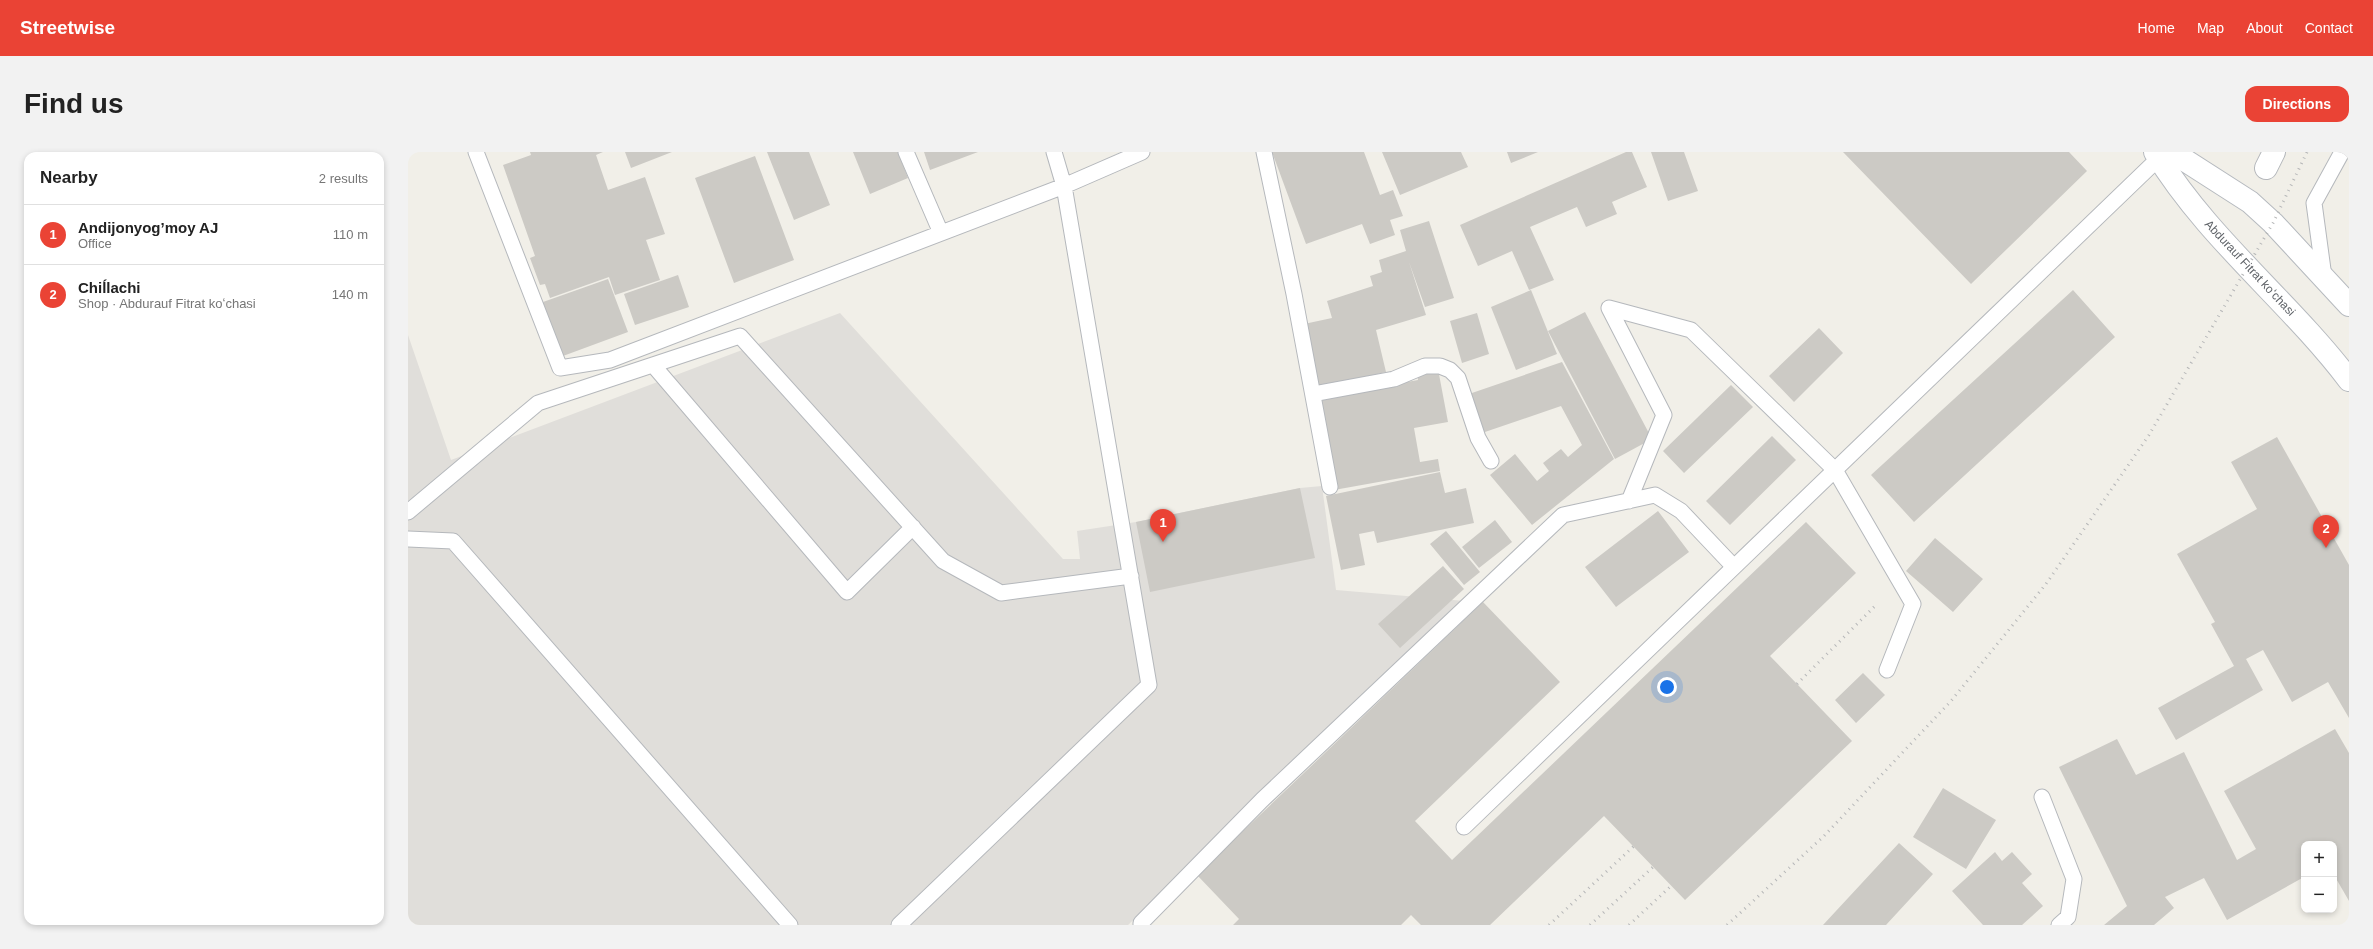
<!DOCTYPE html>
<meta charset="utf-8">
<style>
body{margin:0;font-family:Helvetica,sans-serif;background:#f2f2f2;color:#222}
.controls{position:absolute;right:12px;bottom:12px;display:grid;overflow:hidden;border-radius:8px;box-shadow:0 2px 6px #0003}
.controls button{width:36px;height:36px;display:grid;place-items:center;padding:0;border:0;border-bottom:1px solid #e0e0e0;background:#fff;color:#222;font:20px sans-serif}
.you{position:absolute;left:1259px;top:535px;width:14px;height:14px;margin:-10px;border:3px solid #fff;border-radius:50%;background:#1a73e8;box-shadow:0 0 0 6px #1a73e833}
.badge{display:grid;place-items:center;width:26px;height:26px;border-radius:50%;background:#ea4335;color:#fff;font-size:13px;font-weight:700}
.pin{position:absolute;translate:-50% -33px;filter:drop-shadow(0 1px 2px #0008)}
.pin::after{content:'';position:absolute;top:21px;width:14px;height:12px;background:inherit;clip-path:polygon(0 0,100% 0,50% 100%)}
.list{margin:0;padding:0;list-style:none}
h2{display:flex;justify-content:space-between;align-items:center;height:52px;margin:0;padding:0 16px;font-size:17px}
h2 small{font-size:13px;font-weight:400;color:#767676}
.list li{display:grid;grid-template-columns:26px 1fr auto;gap:12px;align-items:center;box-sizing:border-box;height:60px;padding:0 16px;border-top:1px solid #e0e0e0}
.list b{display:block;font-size:15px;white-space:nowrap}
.list p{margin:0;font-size:13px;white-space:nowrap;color:#767676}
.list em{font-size:13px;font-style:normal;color:#767676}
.map{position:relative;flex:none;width:1941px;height:773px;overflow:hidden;border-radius:12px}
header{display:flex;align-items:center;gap:24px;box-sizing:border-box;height:56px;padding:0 20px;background:#ea4335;color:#fff}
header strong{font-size:19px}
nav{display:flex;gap:22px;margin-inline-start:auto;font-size:14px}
.intro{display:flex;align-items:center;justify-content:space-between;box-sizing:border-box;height:96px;padding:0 24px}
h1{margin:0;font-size:28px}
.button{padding:10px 18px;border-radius:12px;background:#ea4335;color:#fff;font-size:14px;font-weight:700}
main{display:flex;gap:24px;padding:0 24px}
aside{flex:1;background:#fff;border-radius:12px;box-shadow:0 2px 6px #0003}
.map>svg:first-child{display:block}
.industrial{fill:#e0deda}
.building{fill:#cccac5}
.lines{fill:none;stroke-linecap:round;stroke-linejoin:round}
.service-casing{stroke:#b5b8bc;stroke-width:17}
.minor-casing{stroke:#b5b8bc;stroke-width:24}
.secondary-casing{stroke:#b6babf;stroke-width:24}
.service{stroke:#fff;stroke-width:15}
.minor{stroke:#fff;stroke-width:22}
.secondary{stroke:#fff;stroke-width:22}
.rail{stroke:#b6b7b8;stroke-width:3;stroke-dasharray:1 5;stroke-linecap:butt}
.labels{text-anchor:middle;stroke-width:3;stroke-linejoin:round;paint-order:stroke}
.street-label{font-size:12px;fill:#5f6368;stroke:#fff}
</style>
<header>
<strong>Streetwise</strong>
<nav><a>Home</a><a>Map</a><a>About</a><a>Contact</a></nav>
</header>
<div class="intro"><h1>Find us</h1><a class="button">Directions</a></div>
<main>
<aside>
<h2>Nearby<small>2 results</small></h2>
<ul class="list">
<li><span class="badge">1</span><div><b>Andijonyog’moy AJ</b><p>Office</p></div><em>110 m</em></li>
<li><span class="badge">2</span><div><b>Chiĺlachi</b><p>Shop · Abdurauf Fitrat koʻchasi</p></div><em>140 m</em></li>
</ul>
</aside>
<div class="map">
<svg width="1941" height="773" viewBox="0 0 1941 773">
<rect width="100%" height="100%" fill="#f1efe8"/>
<!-- industrial -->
<path class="industrial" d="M432,161L655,407H672L669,379L728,370L892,336L914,334L928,438L1057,449L720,773H0V183L43,308Z"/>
<!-- building -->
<path class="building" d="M122,0H195L188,3L200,38L237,25L257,82L238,88L252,128L207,143L201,125L142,146L137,132L132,133L122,106L127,104L95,13L123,3Z
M217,0H264L223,16Z
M359,0H401L422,53L386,68Z
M445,0H490L500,26L462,42Z
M516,0H570L522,18Z
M864,0H956L972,43L985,38L995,64L982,68L987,83L962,92L954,72L898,92Z
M974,0H1053L1060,15L992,43Z
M1099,0H1130L1103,11Z
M1218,0H1224L1239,35L1204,50L1209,62L1178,75L1169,55L1122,75L1146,128L1121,138L1104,99L1070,114L1052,73Z
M1243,0H1276L1290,39L1260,49Z
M1435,0H1661L1679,19L1563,132Z
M347,4L386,108L326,131L287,26Z
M1021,69L1046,146L1017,155L1001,110L1018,163L968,178L978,220L910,236L896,172L924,166L919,149L965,134L962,124L974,120L971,108L998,99L992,78Z
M270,123L281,155L227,173L216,142Z
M200,127L220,180L155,204L135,150Z
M1123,138L1149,202L1108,218L1083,155Z
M1665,138L1707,185L1506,370L1463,323Z
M1177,160L1244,287L1207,307L1140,179Z
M1069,161L1081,202L1054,211L1042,169Z
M1411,176L1435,201L1386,250L1361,224Z
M1154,210L1206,307L1124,373L1082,323L1107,302L1129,329L1141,319L1135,311L1153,297L1160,305L1174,293L1153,254L1074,281L1061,242Z
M1030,217L1040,270L1006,276L1012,310L1030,307L1032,319L926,338L910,246L1010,228L1009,221Z
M1323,233L1345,255L1276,321L1255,299Z
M1364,284L1388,308L1322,373L1298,349Z
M1869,285L1941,413V566L1920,530L1884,550L1855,498L1838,507L1855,538L1768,588L1750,556L1826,514L1803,472L1807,470L1769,402L1849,357L1823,310Z
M1032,320L1037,341L1058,336L1066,371L969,391L966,379L951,382L957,413L933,418L918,344Z
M892,336L907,406L742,440L728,370Z
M1250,359L1281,400L1208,455L1177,415Z
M1087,368L1104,390L1071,416L1054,395Z
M1398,370L1448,421L1362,504L1444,589L1277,748L1196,664L1082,773H1013L1003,763L993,773H825L831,767L789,723L1075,450L1152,530L1007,669L1044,708Z
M1038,379L1072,420L1056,433L1022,392Z
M1527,386L1575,427L1545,460L1498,419Z
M1035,414L1056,437L992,496L970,472Z
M1455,521L1477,543L1448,571L1427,548Z
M1927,577L1941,601V749L1926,723V692H1896V725L1819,768L1796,726L1757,745L1766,756L1746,773H1696L1719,754L1651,615L1709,587L1728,623L1776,600L1829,708L1848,697L1816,639Z
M1535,636L1588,668L1558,717L1505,685Z
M1491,691L1525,722L1478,773H1415Z
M1587,700L1594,709L1604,700L1624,722L1614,731L1635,754L1614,773H1575L1544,739Z"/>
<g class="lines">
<defs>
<path id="service" d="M68,0L152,216L202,208L656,34L734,0
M498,0L533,81
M856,0L886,142L922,335
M1916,125L1906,51L1934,0
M245,213L439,440L505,375
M905,242L986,227L1017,214H1032L1042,218L1050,226L1070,286L1083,309
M1221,349L1256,263L1201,156L1283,178L1427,318L1505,452L1479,518
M0,360L130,251L332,184L535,409L593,441L723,424
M0,387L45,389L382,773
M1634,645L1666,727L1660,765L1651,773
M1056,675L1751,6
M491,773L741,533L656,34L646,0
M733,773V771L854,648L1155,363L1247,343L1273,359L1326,415"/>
<path id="minor" d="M1858,16L1866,0"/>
<path id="secondary" d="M1747,0C1799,86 1881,149 1941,228
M1764,0L1842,50L1865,71L1941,153"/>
</defs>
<!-- service casing -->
<use href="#service" class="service-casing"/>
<!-- minor casing -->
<use href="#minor" class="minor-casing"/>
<!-- secondary casing -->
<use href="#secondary" class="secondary-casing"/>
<!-- service -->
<use href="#service" class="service"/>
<!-- minor -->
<use href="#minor" class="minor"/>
<!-- secondary -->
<use href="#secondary" class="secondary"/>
<!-- rail -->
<path class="rail" d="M1389,532L1468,453
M1141,773L1226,694
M1182,773L1245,715
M1221,773L1263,734
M1319,773L1416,684L1543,549L1638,432L1741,283L1865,71L1899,0"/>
</g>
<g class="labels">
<!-- street labels -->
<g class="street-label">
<text transform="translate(1842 116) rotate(47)" y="4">Abdurauf Fitrat koʻchasi</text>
</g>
</g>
</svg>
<div class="controls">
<button>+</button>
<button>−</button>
</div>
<div class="you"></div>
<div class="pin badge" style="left:755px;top:390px">1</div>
<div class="pin badge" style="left:1918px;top:396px">2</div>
</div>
</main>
